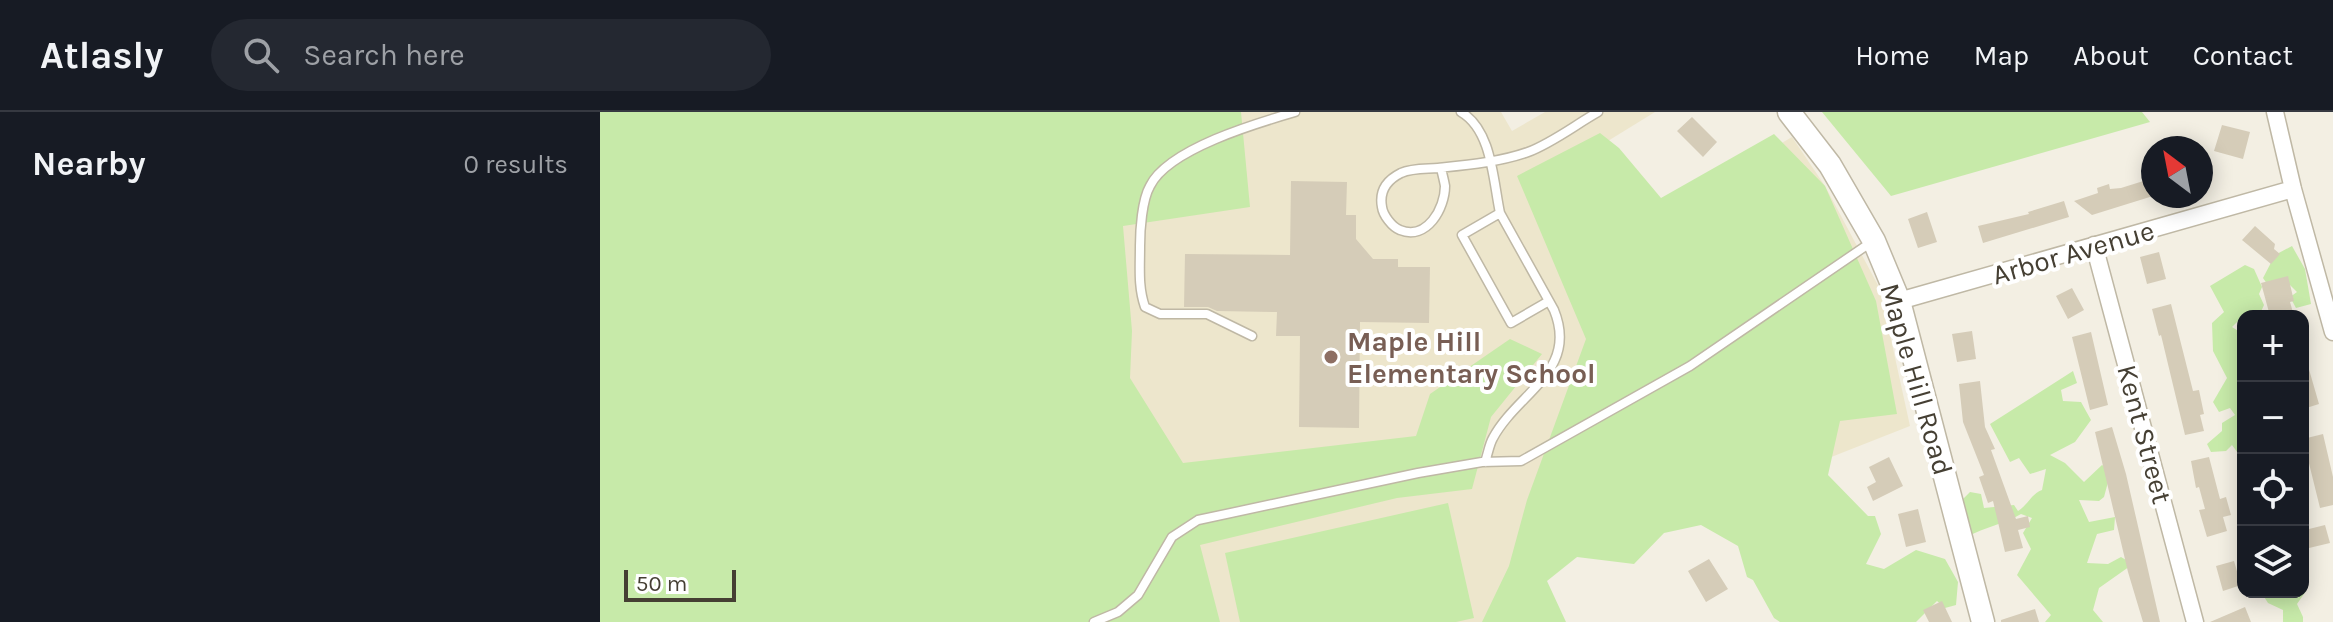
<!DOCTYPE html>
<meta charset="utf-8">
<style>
body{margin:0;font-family:Karla,sans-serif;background:#242831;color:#f1f3f6}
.controls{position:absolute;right:24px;bottom:24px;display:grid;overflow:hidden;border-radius:16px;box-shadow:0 4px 20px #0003}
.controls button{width:72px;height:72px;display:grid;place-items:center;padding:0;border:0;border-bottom:2px solid #363941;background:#171b24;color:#f1f3f6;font:40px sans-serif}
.compass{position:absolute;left:1541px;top:24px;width:72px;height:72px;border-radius:50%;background:#171b24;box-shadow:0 4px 20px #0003;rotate:328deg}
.scale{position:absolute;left:24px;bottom:20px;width:112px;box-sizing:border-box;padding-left:8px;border:4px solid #453f33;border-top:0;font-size:22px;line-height:28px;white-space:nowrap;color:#453f33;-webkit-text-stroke:6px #fff;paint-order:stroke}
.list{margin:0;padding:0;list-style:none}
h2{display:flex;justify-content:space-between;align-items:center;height:104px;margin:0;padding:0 32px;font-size:34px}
h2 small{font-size:26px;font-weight:400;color:#9ea1a6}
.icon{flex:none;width:44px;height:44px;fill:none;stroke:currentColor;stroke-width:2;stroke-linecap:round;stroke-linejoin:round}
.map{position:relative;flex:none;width:1733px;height:510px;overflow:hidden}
header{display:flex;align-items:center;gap:48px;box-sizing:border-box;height:112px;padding:0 40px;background:#171b24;border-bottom:2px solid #363941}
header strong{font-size:38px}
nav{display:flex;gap:44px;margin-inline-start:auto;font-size:28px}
.search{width:560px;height:72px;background:#242831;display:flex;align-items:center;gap:20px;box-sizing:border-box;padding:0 28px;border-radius:44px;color:#9ea1a6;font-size:30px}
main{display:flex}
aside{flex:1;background:#171b24}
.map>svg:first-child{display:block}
.education{fill:#ede6cc}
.green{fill:#c7eaa9}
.building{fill:#d5ccb8}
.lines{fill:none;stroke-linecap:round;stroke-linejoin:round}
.service-casing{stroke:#bfb8a5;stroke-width:11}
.minor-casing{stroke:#bfb8a5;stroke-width:19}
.tertiary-casing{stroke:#bfb8a5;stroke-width:25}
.service{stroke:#fff;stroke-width:8}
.minor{stroke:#fff;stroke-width:16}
.tertiary{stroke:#fff;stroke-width:22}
.education-dot{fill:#8d6e63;stroke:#fff;stroke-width:3}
.labels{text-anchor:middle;stroke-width:8;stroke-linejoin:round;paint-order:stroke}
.street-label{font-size:28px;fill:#453f33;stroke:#fff}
.education-label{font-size:28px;font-weight:bold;fill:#785e54;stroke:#fff;text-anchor:start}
</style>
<header>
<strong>Atlasly</strong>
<div class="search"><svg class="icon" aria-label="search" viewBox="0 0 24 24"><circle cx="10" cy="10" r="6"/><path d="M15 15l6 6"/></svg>Search here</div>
<nav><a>Home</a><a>Map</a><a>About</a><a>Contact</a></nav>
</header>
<main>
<aside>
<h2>Nearby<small>0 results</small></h2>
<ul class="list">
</ul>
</aside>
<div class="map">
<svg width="1733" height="510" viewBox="0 0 1733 510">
<rect width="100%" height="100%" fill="#f3efe3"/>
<!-- education -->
<path class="education" d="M592,0H901L912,19L945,0H1055L938,72L981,150L1192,25L1225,74L1280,177L1310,314L934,462L960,510H59Z"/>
<!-- green -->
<path class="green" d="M0,0H641L650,95L523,114L532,219L530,266L583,351L816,324L830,282L910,227L942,242L891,305L872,377L797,386L600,433L620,510H0Z
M1222,0H1542L1550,10L1291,84Z
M1000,21L1019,36L1061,86L1174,22L1225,74L1276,189L1297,302L1240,309L1228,363L1268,404H1275L1281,422L1266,452L1284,457L1316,438L1345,447L1358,470L1356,493L1345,496L1337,489L1316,510H1180L1174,506L1153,468L1147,465L1138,434L1101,413L1064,421L1034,452L977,445L947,469L966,510H882L909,454L927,388L986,227L917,64Z
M1692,134L1705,157L1711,192L1696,196L1690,185L1697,180L1687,170L1670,176L1663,166L1675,143Z
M1645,153L1654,157L1662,175L1659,182L1664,193L1659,204H1643L1632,215L1643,222V348L1632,333L1626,339L1611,340L1607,332L1622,319V311L1635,303L1630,296L1619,300L1613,290L1627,266L1613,239L1612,211L1624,200L1610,174Z
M1473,259L1477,271L1461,278L1463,289L1481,290L1491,308L1475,330L1450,343L1465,351L1484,370L1502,353L1511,359L1504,385L1499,389L1479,388L1489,410L1515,405L1514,418L1497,422L1487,451L1508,452L1521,445L1533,452L1499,476L1493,498L1503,510H1445L1451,503L1417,463L1431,437L1423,421L1432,406L1421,402C1404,412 1385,415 1367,425L1358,392L1370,380L1381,382L1384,396L1414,393L1418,399C1428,393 1431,382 1442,378L1446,357L1430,362L1419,346L1410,350L1390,312Z
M848,391L874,506L856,510H640L625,441Z
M1703,474L1706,479L1697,492L1703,505V510H1683V498L1668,491L1661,480H1703Z"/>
<!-- building -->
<path class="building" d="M1092,5L1117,30L1103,45L1077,19Z
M1622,13L1650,20L1643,47L1614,39Z
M1553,66V84L1492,103L1474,89L1498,81L1497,76L1509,72L1510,77L1521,76Z
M691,69L747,70L746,103H756V127L773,147H798V155H830L829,211L760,210L759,316L699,315L700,224H676L677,200L617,199L608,195H584L585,142L690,143Z
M1464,89L1469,105L1383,131L1378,114L1429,102L1428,100Z
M1327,100L1337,130L1318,136L1308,107Z
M1655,114L1675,132L1674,137L1680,142L1671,152L1642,128Z
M1559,140L1566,167L1547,172L1540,145Z
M1688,164L1694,189L1690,190L1694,204H1670L1661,171Z
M1472,176L1484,198L1468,207L1456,184Z
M1571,192L1593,279L1599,278L1604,302L1600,303L1604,319L1585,323L1561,223L1559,224L1552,197Z
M1372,219L1376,247L1357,250L1352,222Z
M1491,220L1508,293L1490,298L1472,225Z
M1706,247L1719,292L1703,297V248Z
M1380,269L1385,315L1395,337L1391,338L1416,407L1428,404L1430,415L1418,418L1423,436L1405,440L1393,389L1388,391L1379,365L1384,363L1363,310L1359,272Z
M1512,315L1526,362L1560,510H1543L1528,460L1495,320Z
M1723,322L1733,365V393L1720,396L1703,327Z
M1289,345L1303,374L1273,389L1267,375L1276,370L1269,355Z
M1609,345L1620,387L1626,385L1631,403L1623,405L1627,419L1607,425L1599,398L1605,397L1599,375L1596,376L1591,349Z
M1318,397L1326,430L1306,435L1298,402Z
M1725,413L1730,431L1709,436L1705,418Z
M1109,447L1128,477L1106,490L1088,459Z
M1634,449L1641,473L1623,479L1616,454Z
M1342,489L1352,510H1329L1323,498Z
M1645,495L1651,510H1610Z
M1435,497L1439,510H1401V508Z"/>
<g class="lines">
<defs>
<path id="service" d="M861,0C892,18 893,68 900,101
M841,56C842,61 844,68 845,74C845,96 827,129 800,118C792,115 783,103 782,95C779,79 787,68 801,61C812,56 826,57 838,56C867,53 900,50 928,40C952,31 975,13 998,0
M652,224L607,202H560L545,195C538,175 540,156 540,134C540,118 542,88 550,74C568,37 657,11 695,0
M885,350C888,342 889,333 893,326C917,281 979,259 954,198L900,101L862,123L911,211L949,189
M494,510L518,500L538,483L572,425L598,408L818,361L882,350L921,349L1090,254L1273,129"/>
<path id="minor" d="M1675,0L1693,77L1733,220
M1494,133L1595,510
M1299,189L1693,77"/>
<path id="tertiary" d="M1189,0L1230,53L1274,129L1299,189L1383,510"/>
</defs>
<!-- service casing -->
<use href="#service" class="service-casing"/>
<!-- minor casing -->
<use href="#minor" class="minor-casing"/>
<!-- tertiary casing -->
<use href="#tertiary" class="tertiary-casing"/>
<!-- service -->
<use href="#service" class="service"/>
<!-- minor -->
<use href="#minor" class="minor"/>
<!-- tertiary -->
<use href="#tertiary" class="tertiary"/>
</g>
<!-- markers -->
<circle class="education-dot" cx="731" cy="245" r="8"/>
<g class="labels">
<!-- street labels -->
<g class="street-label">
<text transform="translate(1473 140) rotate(-16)" y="10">Arbor Avenue</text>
<text transform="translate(1317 267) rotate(74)" y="10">Maple Hill Road</text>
<text transform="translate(1545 322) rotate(75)" y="10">Kent Street</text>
</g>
<!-- education labels -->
<g class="education-label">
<text x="747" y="239">Maple Hill<tspan x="747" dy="32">Elementary School</tspan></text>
</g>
</g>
</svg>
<div class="controls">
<button>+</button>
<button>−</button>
<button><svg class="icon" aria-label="locate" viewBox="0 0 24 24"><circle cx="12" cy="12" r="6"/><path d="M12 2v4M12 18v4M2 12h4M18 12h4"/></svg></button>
<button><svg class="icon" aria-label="layers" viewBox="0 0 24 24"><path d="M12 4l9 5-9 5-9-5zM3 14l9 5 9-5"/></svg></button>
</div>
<svg class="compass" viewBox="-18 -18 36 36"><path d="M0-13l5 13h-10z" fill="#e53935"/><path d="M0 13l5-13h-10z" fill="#9ea1a6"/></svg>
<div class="scale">50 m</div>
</div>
</main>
